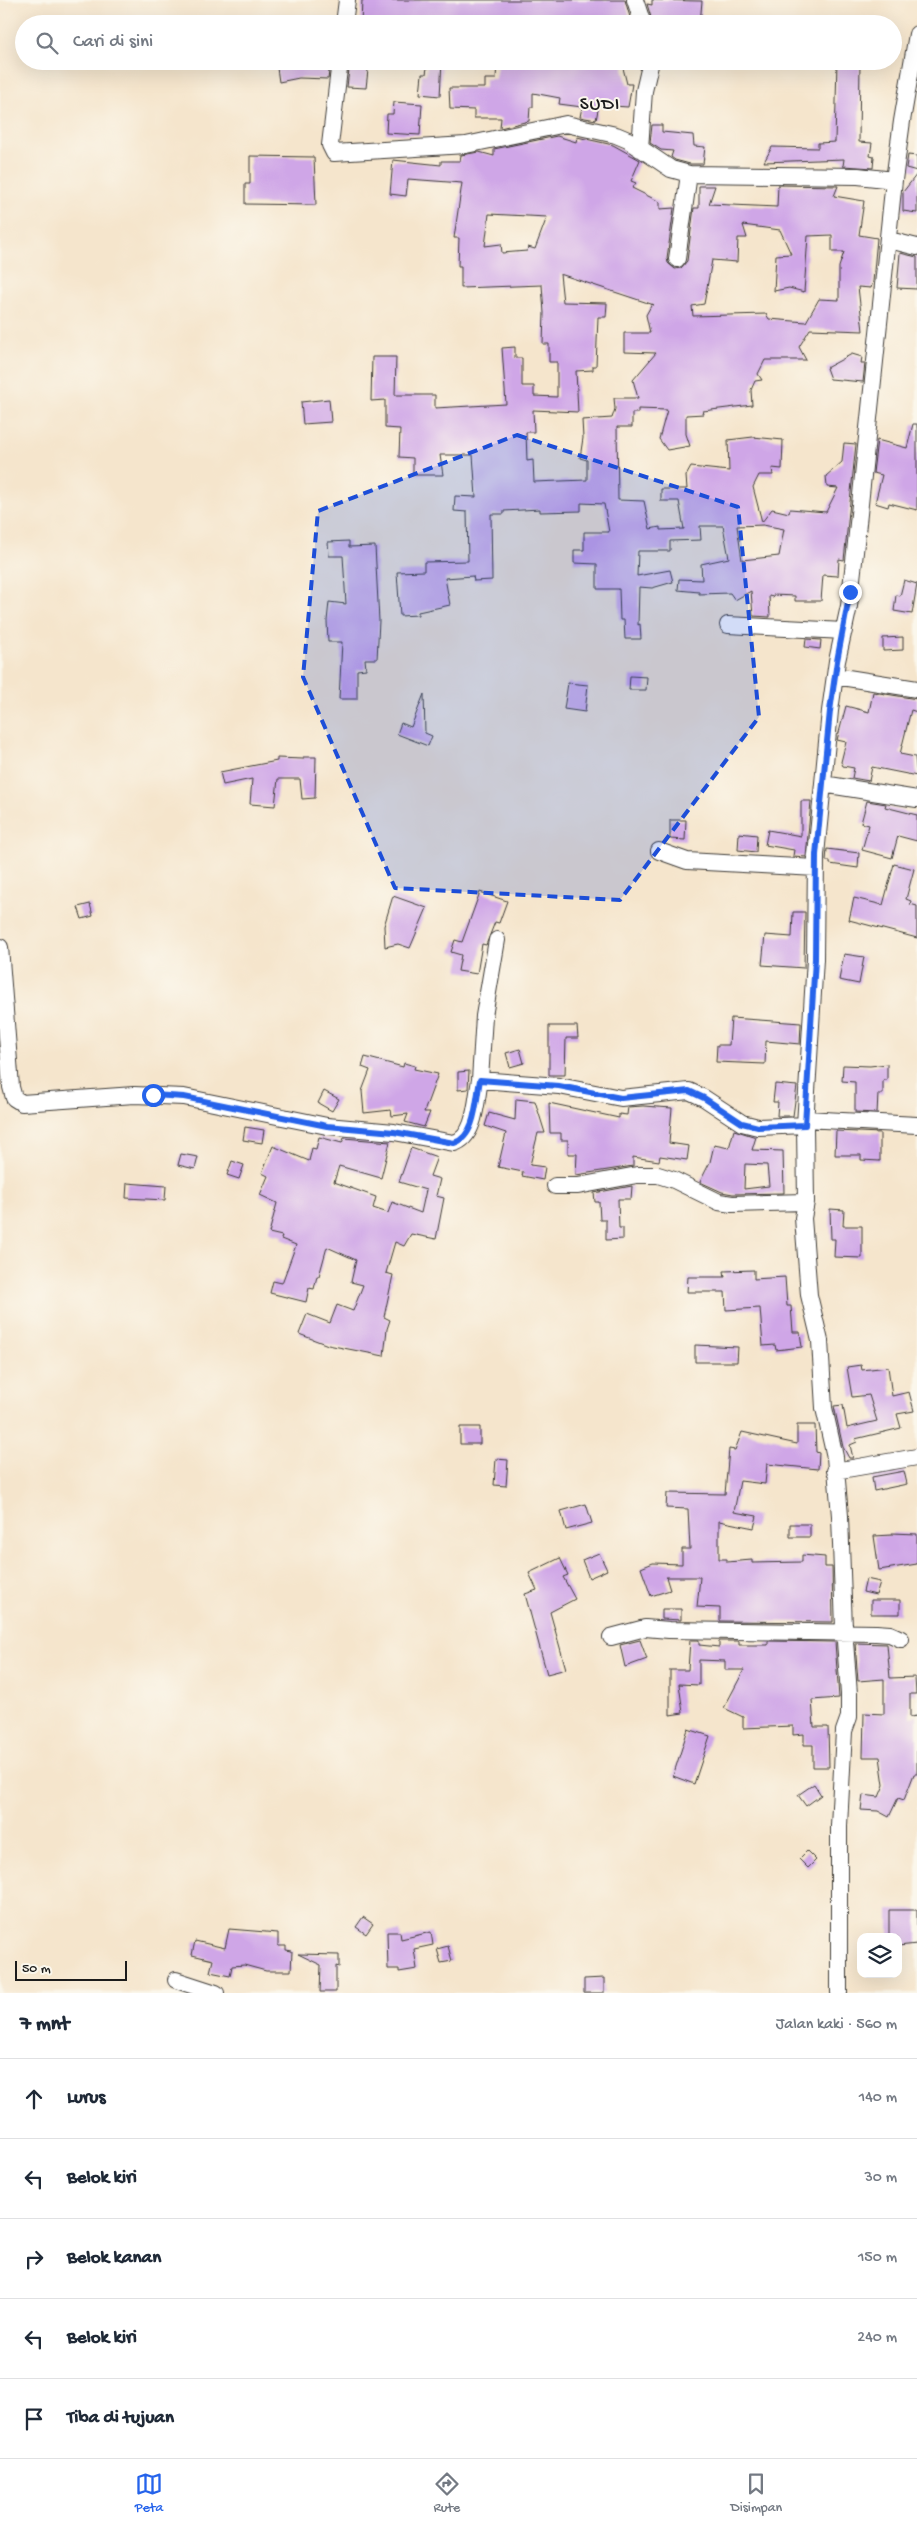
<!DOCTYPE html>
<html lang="id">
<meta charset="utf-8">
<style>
body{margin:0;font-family:"Gochi Hand",sans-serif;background:#f2f2f3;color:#1f2937}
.controls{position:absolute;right:15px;bottom:15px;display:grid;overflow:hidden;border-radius:10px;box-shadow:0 5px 20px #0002}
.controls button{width:45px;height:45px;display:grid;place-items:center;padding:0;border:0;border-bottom:1px solid #e0e1e3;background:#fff;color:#1f2937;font:25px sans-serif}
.scale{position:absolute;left:15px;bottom:12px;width:112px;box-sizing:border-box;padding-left:5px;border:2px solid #1c1c1c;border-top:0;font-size:14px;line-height:18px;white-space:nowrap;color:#1c1c1c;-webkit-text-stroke:4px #fbf7ec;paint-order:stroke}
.stop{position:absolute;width:15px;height:15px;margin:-11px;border:4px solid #2563eb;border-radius:50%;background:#fff}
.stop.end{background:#2563eb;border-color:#fff;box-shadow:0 1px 5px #0008}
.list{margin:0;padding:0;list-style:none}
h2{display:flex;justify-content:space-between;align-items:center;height:65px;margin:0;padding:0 20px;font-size:21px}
h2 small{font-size:16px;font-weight:400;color:#747a83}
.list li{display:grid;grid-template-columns:32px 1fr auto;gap:15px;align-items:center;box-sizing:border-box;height:80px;padding:0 20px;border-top:1px solid #e0e1e3}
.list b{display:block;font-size:19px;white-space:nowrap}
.list em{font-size:16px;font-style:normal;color:#747a83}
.icon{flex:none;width:28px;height:28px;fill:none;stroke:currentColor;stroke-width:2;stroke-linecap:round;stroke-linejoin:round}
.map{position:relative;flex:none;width:917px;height:1993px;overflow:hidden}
.search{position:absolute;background:#fff;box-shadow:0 5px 20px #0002;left:15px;right:15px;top:15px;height:55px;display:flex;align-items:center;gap:12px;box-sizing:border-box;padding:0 18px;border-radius:28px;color:#747a83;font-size:19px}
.sheet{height:465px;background:#fff}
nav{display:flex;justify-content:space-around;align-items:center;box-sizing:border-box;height:70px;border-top:1px solid #e0e1e3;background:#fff;font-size:14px;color:#747a83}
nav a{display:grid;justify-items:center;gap:2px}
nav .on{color:#2563eb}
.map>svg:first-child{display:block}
.building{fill:#cfa6e7;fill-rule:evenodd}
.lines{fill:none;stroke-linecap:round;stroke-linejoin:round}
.street-casing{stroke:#3d3a36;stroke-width:18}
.street{stroke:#fff;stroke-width:16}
.route{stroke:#2563eb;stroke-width:6}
.marked{fill:#1d4ed8;fill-opacity:0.2;stroke:#1d4ed8;stroke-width:4;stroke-dasharray:10 6;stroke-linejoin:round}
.labels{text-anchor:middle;stroke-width:4;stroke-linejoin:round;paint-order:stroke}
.quarter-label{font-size:19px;letter-spacing:1px;fill:#1c1c1c;stroke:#fbf7ec}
</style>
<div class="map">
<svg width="917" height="1993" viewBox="0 0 917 1993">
<rect width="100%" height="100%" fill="#fbf7ec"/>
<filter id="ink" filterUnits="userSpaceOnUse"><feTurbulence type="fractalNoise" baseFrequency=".02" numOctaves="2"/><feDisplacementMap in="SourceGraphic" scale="10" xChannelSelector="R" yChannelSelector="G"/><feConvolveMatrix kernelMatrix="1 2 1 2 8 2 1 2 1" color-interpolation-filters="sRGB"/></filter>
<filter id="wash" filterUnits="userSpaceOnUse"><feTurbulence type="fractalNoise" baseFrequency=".0096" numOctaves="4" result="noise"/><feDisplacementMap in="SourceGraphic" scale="20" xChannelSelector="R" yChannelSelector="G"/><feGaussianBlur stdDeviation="1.12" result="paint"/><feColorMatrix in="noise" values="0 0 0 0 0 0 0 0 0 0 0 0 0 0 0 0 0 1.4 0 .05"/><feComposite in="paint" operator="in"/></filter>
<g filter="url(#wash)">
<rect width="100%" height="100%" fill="#f5e5cc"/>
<g id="blocks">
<!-- building -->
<path class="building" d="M362,0H625L632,24H361Z
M652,0L702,1L700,24H653L647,4L652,5Z
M276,61L330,64L328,79L299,78L279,82Z
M350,61H369L366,88L347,87Z
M428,61H442L440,96L420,94L422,74H426Z
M497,61H629L623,68L627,84H632L628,107L599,105L596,120L580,117L582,107L559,104L560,98L533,93V107H530L529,121L500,128L501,118H474V110L450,109L449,88H485V79H496Z
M837,61H860L859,142L872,143L870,156L874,157L873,168L843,166L844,159L764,162L772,147L818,148V143L835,142Z
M394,102L422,104L420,135L386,133L387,114H393Z
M652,125H662V132L693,135L694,146L705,147L703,164H690L675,160L671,157L673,151L661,150L650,143Z
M557,136L576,142L577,137L613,145L640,160L631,181L636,183L632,188L660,202V209L674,208L667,258L668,263L675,269L681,268L687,261L694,208H699V186H715L709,204L777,207L778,185L838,186L834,196L864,201L859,235L877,238L873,282L871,288L858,287L863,331L810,329L799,347L806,360H765L758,374L762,380L755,381L751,390L752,405L703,411L704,414L686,415V434L690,446L667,450L659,439L667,410L638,409V413H632V427H617L618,500L644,501L650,529L660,527V530L684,529L679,501H661V489H687L686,476L691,467L729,471L728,440L753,437L783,440L782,469L772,468L773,475H759L753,487L762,522L772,509L789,513L790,509L826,512L838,488L827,487L826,476L842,462L844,443L856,444L844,560L839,559L838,576L823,575L821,601H795V596L773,595V597L769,596L770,617L753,616L751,591L735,600L730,593L699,594V592L678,590L679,579L702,580L701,564L729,558L723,526H700L701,540L670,541V551H638L637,576L670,570L673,582L652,588L639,587L638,625L640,624L641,639H625L624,620H620L619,589H597V564L574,563V550H584V532H609L604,504L581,503V511L540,512V509L504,511V514H491L492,580L474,581L473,576L445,578L450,605L418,612V615L400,616L397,572L424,571V562L468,561L467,512L454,511L455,496L476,497L473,455H440L443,475H413V458L399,457L400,429L385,428V400L371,401L372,357H396L395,395H435V408L506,404L502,348L515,347V358H522V386H534V396L557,397V362H549V344H543L544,313L542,285L461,288V266H458L459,238H454L462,183L408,179L406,196L390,194L393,160L441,165V161H460L461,155L479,152L494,156V149ZM489,214L547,217L535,249L528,247L527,251L502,253L501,244L485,246ZM743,225L780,230L791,254L776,255L774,291L789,288L804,292L808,236L832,235V252H844L839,267V300L819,299L806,322L769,319L766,314L693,316L692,306L704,304L712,260L737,262L738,238H747ZM560,274L654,305L652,304L646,315L650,333H624V352L656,353L633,380L638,398H614L615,409L612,418L582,420L583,438L580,458L587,460V480L534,482L533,460L527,461L526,432H534L533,410L578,412L576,371L593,370V366H596L598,317H606L607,303L563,302ZM763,525L784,529L779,556L742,560L737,526Z
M908,155L917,156V171L906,168Z
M250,156L314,157L316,205L245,204V184H250Z
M917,174V213L903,211V192Z
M900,253L917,257V289L897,288Z
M852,354L862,357L861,363H865L863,382L830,379L826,368Z
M329,399L331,422L303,424L301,402Z
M913,424H917V510L889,503L888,507L875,503L882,475L873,473L877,440L907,448Z
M349,541V547L375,546L379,621L377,659H365L366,669L357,670V699H339L342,642H328L327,621L329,602L346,604L343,556H329L328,542Z
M904,580L917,584L912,614L894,611L896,595L900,596Z
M903,637V650L883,651V638Z
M806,639L821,640L820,649L805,647Z
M630,676L647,677L646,690H629Z
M568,683L588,685L585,712L564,709Z
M873,692L917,699V712L911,710L900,754L915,757L917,776L872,767L869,781L852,778L854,768L843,766L841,762L846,742L837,740L846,706L869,712Z
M424,694L425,733L432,736L428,746L397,734L401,723L411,727Z
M303,757H316L315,798L302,799L300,779H278L275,806L250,804L252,779L223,785L220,772L277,761V758L303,759Z
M801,801H811L806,857L793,856L794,850L765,845L768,830L801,836Z
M867,801L886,804L885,807L917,815V841L898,836L892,858L862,850L869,825L861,823Z
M670,820H686L685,840L670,839Z
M739,833L757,835L756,852L738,850Z
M827,849L859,853L858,868L830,864V861H826Z
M894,864L914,869L906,899L911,901L910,904L917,906V938L849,920L854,898L883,905Z
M480,892L507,901L499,923L495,922L486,945L482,944L477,974L458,971L461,955L451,952L455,940L462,942Z
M393,896L427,908L410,948L398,944L385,947L384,926Z
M90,904L93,916L82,919L78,907Z
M793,912H805L804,968L762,965L765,935L792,937Z
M844,954L864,957L859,984L839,980Z
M731,1018L801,1023L800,1044L766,1041L765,1064L716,1062L717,1045H729Z
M549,1026H577L578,1038H566L565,1075H549Z
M520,1049L524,1063L510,1067L506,1053Z
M365,1057L403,1067L404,1063L415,1066L414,1069L438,1074L424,1112H430L424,1127L405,1122L408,1114L392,1116L391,1110L364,1113L362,1091L370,1070L362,1067Z
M887,1064V1080H883V1094H878L877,1113L855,1112V1082L842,1081L843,1065L870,1066Z
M469,1071L468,1089L458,1090V1072Z
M775,1084L797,1086L793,1116H777L778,1102H773Z
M324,1091L339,1099L332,1111L318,1103Z
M516,1099L535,1101L545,1133H538L530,1165L545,1167L543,1180L522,1176L523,1172L498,1167L506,1133L485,1126L489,1113L515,1120Z
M549,1103L619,1118V1114L627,1115L628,1107L643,1106L672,1108L669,1143L689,1146L687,1160L660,1156L659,1161L633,1157V1166L576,1175L577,1154H568V1140H561V1133H550Z
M245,1127L264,1130L262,1143L243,1140Z
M734,1130L756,1137L752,1150L783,1151L784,1193L733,1194L722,1192L700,1182L710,1162L714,1145L729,1148ZM745,1164L767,1165L769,1186L744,1189Z
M836,1131L880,1133V1161L861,1160V1155H835Z
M319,1137L342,1143L344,1138L390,1142L381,1178L339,1166L334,1182L376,1197L373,1208L388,1213L392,1202L421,1213L426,1190L399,1182L411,1148L437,1157L430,1176L440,1179L436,1196L444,1198L436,1239L411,1234L404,1246L395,1242L386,1273L393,1275L384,1317L390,1320L387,1329L384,1356L328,1345L299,1334L307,1314L330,1323L337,1305L353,1311L363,1285L351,1282L356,1260L327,1247L319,1276H317L314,1289L309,1288L306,1302L270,1293L273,1281L282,1283L296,1245L281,1239L282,1236L269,1233L277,1203L260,1195L268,1176L262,1173L273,1146L309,1161L312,1148L316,1149Z
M181,1154L198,1157L195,1169L178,1165Z
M232,1161L244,1165L239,1179L227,1175Z
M127,1183L166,1186L165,1200L126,1198Z
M632,1186L631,1199H618L619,1228H623V1239L606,1240V1220H600L599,1202H595L594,1193Z
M830,1209L844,1210L843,1226H862V1258L834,1257L835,1239H831Z
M754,1270V1279L785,1277L787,1306H791L793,1332H800L802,1347L776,1350L775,1345L763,1346L760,1308L726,1310L725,1292H687L688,1277H725L724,1271Z
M695,1345L738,1347L737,1362H695Z
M861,1365L862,1370L888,1367L892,1396L909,1392L914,1411L897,1414L901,1428L855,1439L857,1442L850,1445L853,1458H849L843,1447L834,1406L843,1405L847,1428L877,1421L869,1395L852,1397L847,1367Z
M797,1425H815L816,1452L819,1453L818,1469L767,1464L765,1484L740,1481L734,1512L757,1516L754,1528L719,1521V1559H727V1562L752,1560V1563L802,1562V1555L825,1557V1567H832L833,1622L720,1621V1608L697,1607L700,1577H666L670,1590L651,1596L641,1568L653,1563L682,1564V1549H690L688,1509L666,1508L667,1493L725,1494L729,1449L735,1450L742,1432L797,1444Z
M460,1427H480V1444H460Z
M496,1459L508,1460L506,1486L494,1485Z
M904,1471L907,1484L874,1491L872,1477Z
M586,1504L592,1523L566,1530L561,1511Z
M790,1524H810V1537H790Z
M892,1533L917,1534V1564L879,1570L874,1536L892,1535Z
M599,1553L607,1570L589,1578L582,1560Z
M560,1558L568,1575L563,1577L575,1599L550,1612L566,1669L547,1674L525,1594L537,1590L529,1573Z
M866,1579L880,1582L876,1595L863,1592Z
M871,1600H900V1614H871Z
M662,1609H681V1620L662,1619Z
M640,1640L647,1659L625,1667L620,1645Z
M690,1640H699V1645L719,1647V1641H739V1645H768V1641L835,1642L839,1698L812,1700L814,1727H828L829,1767H813V1745H804V1734L793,1735V1726L743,1728V1717L724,1708L744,1670H725V1661L699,1660V1685L679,1684L683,1713L670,1715V1670H688Z
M855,1643L887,1644L890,1678L915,1677L916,1694H910V1717L917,1716V1774H914L904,1800L898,1798L889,1817L878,1811L861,1810L863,1795L879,1797L884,1785L880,1757H863L864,1713L884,1714V1679L858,1681Z
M688,1729L710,1736L694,1784L673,1776Z
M814,1784L821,1795L806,1806L798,1795Z
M807,1851L816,1860L808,1868L799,1859Z
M889,1910H917V1944L898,1946V1937H889Z
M363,1917L373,1924L366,1934L356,1927Z
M229,1929L278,1933V1946H286V1950L292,1951L291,1971H266L244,1965L232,1966L230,1976L210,1972L213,1960L192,1955L195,1941L225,1948Z
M387,1932H400L401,1939L431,1932L433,1945L414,1949L417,1969L399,1972V1969H388Z
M448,1946L452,1961L441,1963L437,1949Z
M298,1954L339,1955V1967L336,1966V1992H320L321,1965Z
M604,1978V1993H584V1979Z"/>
</g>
</g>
<g filter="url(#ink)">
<use href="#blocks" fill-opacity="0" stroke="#3d3a36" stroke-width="1"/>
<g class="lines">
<defs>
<path id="street" d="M635,0L643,24
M344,24L347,0
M340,61L330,145L334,153L466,145L566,124L616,135L628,140L671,169L689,174L858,176L894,180
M640,149L644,91L651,61
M889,240L917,247
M677,259L689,174
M728,625L844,631
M835,676L917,689
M823,784L917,799
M659,851L687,861L816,868
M0,947L11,1087L14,1098L22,1103L134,1095L184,1097L327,1126L394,1132L454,1143C476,1137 476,1099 480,1080L559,1086L621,1098L689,1091L704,1098L742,1123L758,1127L805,1125
M480,1080L484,1016L497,940
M805,1119L917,1125
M555,1186H578L637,1175H658L674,1180L719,1202L732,1204L806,1202
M835,1471L917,1457
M611,1637L645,1628L669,1630L876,1633L890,1634L901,1639
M176,1980L216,1993
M839,1993V1826L844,1731L849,1717V1694L844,1628L840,1516L835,1457L824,1408L820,1341L809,1295L803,1218L806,1202L805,1125L815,959L816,855L830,711L837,661L849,606L855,552L894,180L902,121L917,34"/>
</defs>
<!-- street casing -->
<use href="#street" class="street-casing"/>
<!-- street -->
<use href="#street" class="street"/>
</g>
</g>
<g class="lines" filter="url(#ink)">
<!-- route -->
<path class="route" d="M153,1095L184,1097L327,1126L394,1132L454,1143C476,1137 476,1099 480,1080L559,1086L621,1098L689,1091L704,1098L742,1123L758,1127L805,1125L815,959L816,855L830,711L837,661L850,592"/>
</g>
<!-- marked area -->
<path class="marked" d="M517,435L738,507L759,717L620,900L395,888L303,677L318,511Z"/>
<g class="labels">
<!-- quarter labels -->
<g class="quarter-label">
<text x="600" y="109">SUDI</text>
</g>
</g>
</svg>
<div class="controls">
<button><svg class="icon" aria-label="layers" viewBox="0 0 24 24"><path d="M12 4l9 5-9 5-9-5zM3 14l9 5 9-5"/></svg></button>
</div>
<div class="scale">50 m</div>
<div class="stop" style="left:153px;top:1095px"></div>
<div class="stop end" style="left:850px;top:592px"></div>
<div class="search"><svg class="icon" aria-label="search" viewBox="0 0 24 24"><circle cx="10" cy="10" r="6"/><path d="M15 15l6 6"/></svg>Cari di sini</div>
</div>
<section class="sheet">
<h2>7 mnt<small>Jalan kaki · 560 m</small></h2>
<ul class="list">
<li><svg class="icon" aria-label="ahead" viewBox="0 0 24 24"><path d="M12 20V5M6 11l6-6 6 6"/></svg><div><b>Lurus</b></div><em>140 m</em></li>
<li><svg class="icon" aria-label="left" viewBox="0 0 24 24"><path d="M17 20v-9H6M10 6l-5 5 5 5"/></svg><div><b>Belok kiri</b></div><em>30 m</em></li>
<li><svg class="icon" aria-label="right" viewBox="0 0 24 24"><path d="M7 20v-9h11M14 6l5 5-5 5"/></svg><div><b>Belok kanan</b></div><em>150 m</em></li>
<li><svg class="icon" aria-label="left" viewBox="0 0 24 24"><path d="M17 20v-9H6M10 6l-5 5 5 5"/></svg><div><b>Belok kiri</b></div><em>240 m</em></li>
<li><svg class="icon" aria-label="arrive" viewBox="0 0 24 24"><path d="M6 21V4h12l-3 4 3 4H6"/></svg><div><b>Tiba di tujuan</b></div></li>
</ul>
</section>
<nav>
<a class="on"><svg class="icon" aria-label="map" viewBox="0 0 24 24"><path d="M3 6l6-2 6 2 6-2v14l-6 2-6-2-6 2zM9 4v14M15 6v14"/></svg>Peta</a>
<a><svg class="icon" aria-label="directions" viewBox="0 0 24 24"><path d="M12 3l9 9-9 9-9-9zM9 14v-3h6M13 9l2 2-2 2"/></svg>Rute</a>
<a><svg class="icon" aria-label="saved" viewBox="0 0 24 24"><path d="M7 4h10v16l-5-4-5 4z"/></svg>Disimpan</a>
</nav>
